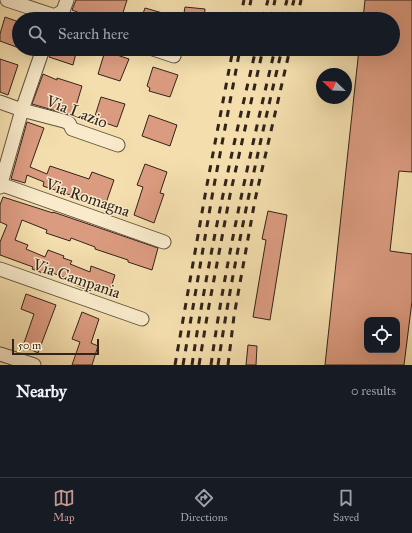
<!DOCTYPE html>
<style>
body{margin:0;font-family:"IM FELL Great Primer",serif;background:#20242c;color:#f1f3f6}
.controls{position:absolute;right:12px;bottom:12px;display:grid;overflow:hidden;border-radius:8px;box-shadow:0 4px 16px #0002}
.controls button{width:36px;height:36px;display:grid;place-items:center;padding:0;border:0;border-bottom:1px solid #363941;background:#171b24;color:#f1f3f6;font:20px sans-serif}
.compass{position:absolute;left:316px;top:68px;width:36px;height:36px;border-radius:50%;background:#171b24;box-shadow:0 4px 16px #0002;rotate:293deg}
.scale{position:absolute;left:12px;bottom:10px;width:87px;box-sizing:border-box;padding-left:4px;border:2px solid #32241a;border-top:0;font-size:11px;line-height:14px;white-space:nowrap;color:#32241a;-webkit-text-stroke:3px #f8eaca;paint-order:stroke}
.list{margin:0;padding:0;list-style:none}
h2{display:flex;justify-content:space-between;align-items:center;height:52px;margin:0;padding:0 16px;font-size:17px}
h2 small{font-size:13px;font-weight:400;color:#9ea1a6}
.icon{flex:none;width:22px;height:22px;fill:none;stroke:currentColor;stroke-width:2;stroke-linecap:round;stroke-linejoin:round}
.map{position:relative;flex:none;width:412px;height:365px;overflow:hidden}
.search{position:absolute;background:#171b24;box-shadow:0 4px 16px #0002;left:12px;right:12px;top:12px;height:44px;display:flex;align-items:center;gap:10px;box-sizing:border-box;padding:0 14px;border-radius:22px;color:#9ea1a6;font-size:15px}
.sheet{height:112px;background:#171b24}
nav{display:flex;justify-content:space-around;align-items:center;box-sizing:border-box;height:56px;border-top:1px solid #363941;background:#171b24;font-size:11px;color:#9ea1a6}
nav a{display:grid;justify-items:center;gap:2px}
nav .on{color:#c59692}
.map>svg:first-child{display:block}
.building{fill:#db9b80;stroke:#32241a;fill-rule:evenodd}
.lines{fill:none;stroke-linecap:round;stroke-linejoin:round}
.street-casing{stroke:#62523f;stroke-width:15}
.street{stroke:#f8eaca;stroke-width:13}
.rail{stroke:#32241a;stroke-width:3;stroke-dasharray:7 7;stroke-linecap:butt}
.labels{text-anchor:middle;stroke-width:3;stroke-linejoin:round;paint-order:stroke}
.street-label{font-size:16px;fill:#32241a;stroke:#f8eaca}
</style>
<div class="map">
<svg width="412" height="365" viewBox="0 0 412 365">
<rect width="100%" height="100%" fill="#f4dead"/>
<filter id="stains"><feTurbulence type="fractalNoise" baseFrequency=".005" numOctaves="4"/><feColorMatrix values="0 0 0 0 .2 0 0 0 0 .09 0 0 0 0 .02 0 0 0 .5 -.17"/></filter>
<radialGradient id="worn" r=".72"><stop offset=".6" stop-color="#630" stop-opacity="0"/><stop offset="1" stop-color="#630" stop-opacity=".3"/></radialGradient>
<!-- building -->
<path class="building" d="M76,0H127L121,19H103L91,15L90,17L72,10Z
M365,0H412V172L399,171L390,251L412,254V301L404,365H325L359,49H393V19H363ZM367,320H397V350H367Z
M185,7L205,9L204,19H183Z
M145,8L173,16V19H141Z
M5,17L19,22V48L0,41V34Z
M51,49H77L73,65L49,57Z
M105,51L129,59L120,81L98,74Z
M0,59L18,65L8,95L0,92Z
M153,67L178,75L170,97L149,91L150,88L147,86Z
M43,74L57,80V78L82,86L73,116L32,104Z
M101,97L125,104L117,127L94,119Z
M149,115L177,125L170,146L142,136Z
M27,122L44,128L30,167L47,174L50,166L89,179L92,172L114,180L106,203L84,195L82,199L43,186L44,182L27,175L25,183L11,179Z
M145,164L167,172L160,193L164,194L154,223L134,215L143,187L137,185Z
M3,197L53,213V212L158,248L152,270L128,262V260L95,249V247L71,238L70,241L46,233L47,230L22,220L15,240L28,245L26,249L45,257L48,250L64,256L63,258L72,261L70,264L90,272L91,266L115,275L109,293L92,286L90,291L75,285L76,282L50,272L48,275L32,269L33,267L0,255V242L7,225L0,222V205Z
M268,211L287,215L270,320L253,317L266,240L262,239Z
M26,294L56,305L38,353L23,346L34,314L21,309Z
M82,312L99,319L91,343L98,346L92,365H72L80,342L72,339Z
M248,345L257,346L256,365H246Z"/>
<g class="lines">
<defs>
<path id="street" d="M7,0L64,19
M53,19L54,16L63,11L67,0
M153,49L174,56
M0,102L22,110L64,121L69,123L72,129L118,145
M0,184L164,242
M0,187L22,110L43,49
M0,269L142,319
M0,354L34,365"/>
</defs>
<!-- street casing -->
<use href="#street" class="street-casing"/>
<!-- street -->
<use href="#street" class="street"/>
<!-- rail -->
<path class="rail" d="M240,19L244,0
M247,19L251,0
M263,19L268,0
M271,19L275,0
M282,19L287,0
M289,19L294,0
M297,19L301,0
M175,365L206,190L233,49
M183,365L213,191L240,49
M192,365C208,258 231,154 256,49
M199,365L208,311L230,195L263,49
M211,365C226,258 250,154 275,49
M218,365C234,258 257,154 282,49
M228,365L234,316L255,200L290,49"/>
</g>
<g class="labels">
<!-- street labels -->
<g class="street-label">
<text transform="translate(77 111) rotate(21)" y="6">Via Lazio</text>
<text transform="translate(88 197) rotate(19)" y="6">Via Romagna</text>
<text transform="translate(77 278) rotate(19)" y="6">Via Campania</text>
</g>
</g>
<rect width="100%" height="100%" filter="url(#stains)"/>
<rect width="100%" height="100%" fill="url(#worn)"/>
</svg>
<div class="controls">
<button><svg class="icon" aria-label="locate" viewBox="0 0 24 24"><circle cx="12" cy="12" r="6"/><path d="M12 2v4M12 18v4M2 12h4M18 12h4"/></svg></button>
</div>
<svg class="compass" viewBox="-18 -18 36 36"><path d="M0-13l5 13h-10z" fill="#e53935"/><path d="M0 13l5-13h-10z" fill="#9ea1a6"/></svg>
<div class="scale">50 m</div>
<div class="search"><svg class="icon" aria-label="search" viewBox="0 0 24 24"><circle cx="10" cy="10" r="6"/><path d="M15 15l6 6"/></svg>Search here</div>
</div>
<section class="sheet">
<h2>Nearby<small>0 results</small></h2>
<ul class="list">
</ul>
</section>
<nav>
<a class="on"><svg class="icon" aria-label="map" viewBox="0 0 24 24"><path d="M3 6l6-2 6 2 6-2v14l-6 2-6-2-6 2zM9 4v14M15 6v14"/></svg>Map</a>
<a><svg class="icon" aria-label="directions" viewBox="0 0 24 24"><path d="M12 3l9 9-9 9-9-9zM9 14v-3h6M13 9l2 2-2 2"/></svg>Directions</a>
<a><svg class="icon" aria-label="saved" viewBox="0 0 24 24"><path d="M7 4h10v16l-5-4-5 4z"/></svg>Saved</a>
</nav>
